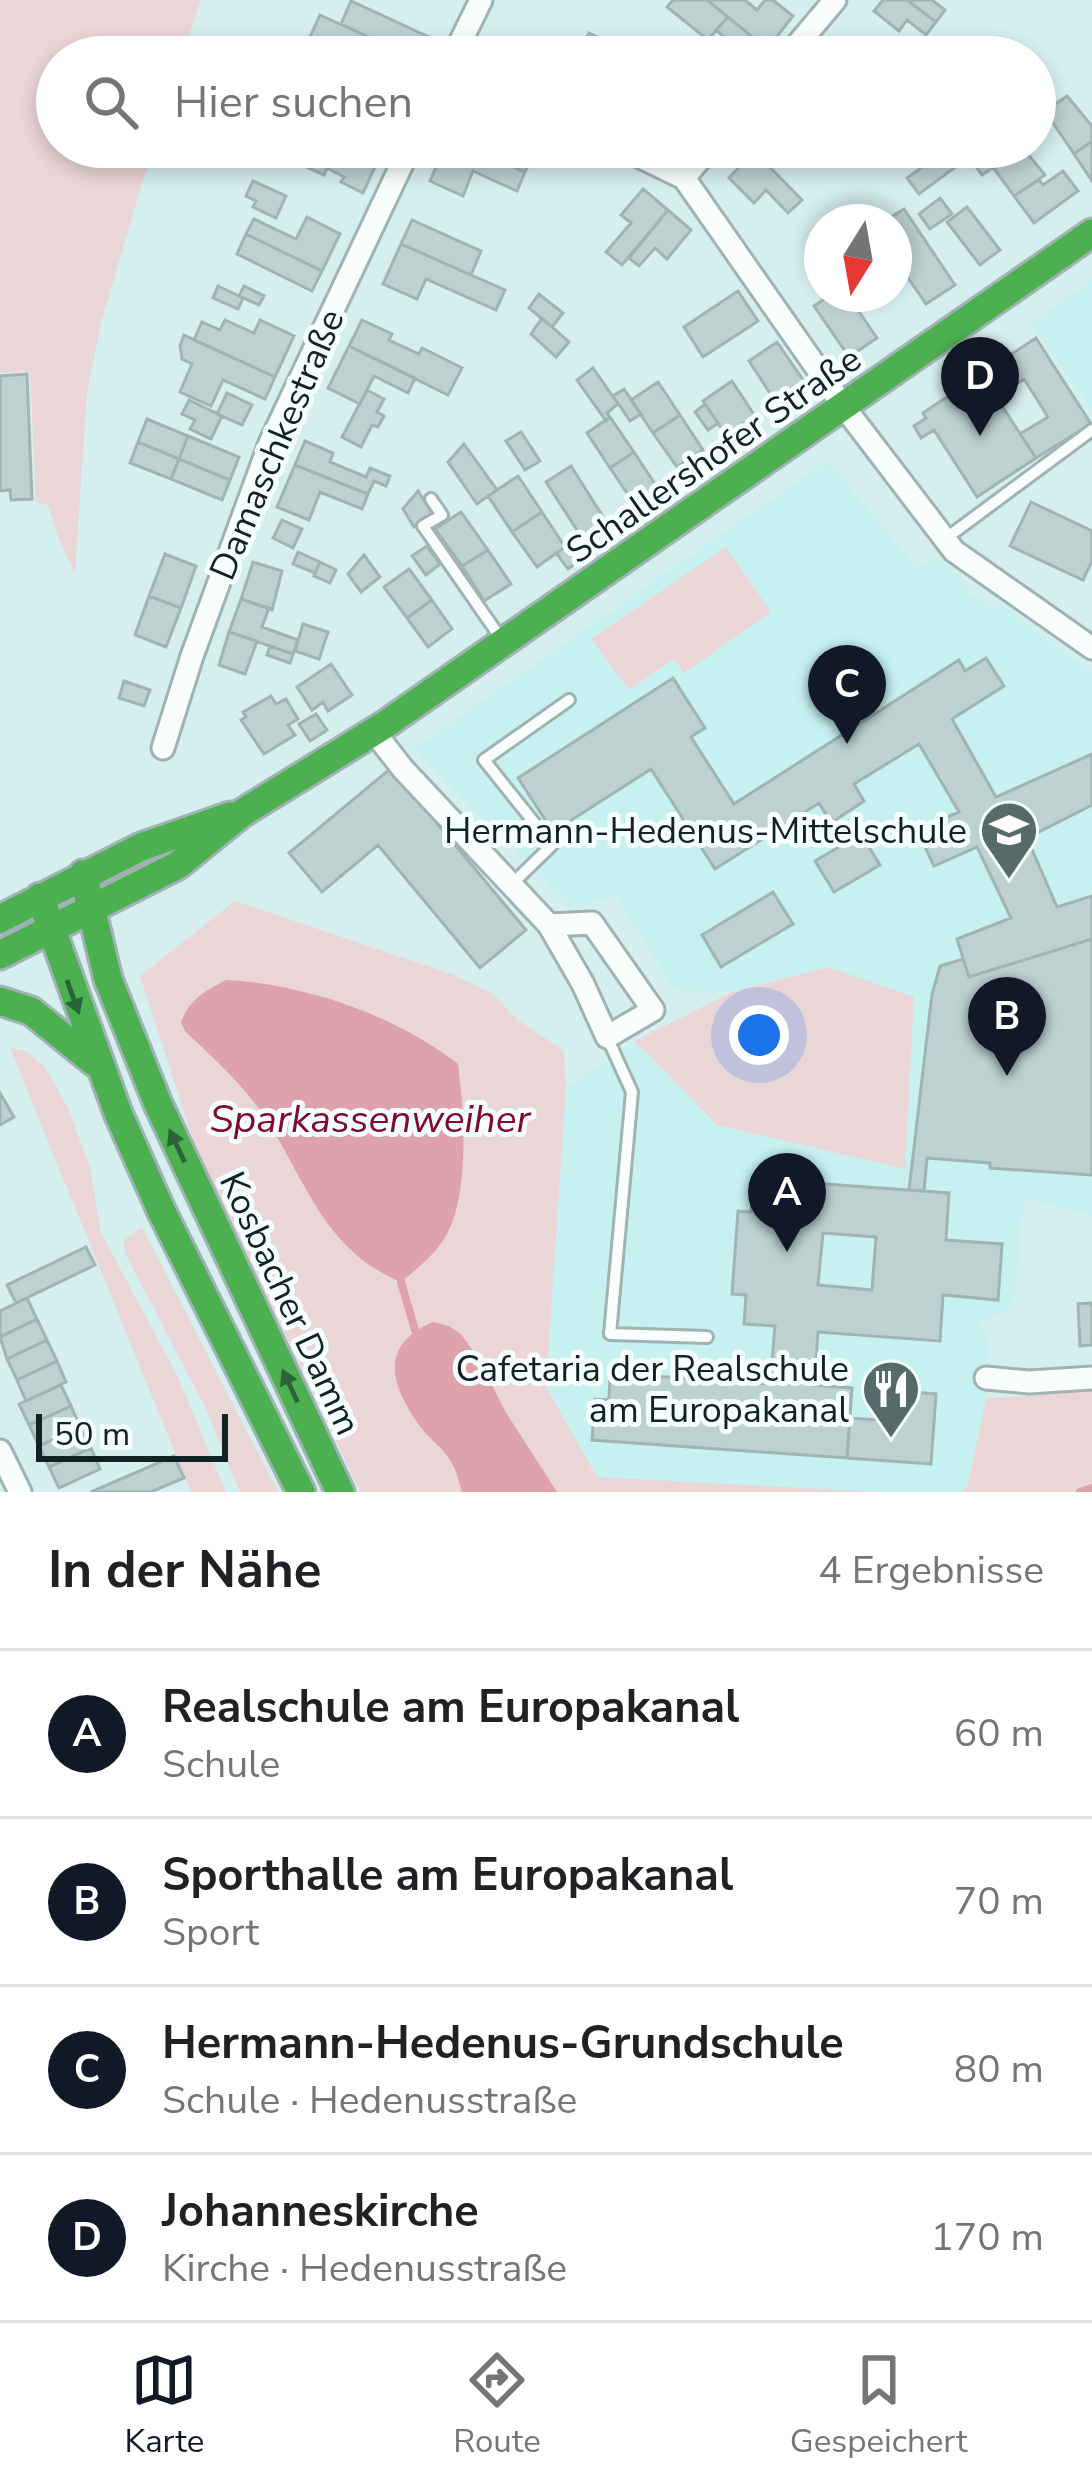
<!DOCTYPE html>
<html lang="de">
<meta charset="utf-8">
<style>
body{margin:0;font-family:"Nunito Sans",sans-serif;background:#f6f6f6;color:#202124}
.compass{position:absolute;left:804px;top:204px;width:108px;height:108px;border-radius:50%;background:#fff;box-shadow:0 6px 18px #0003;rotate:191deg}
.scale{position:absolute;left:36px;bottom:30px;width:192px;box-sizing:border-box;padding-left:12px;border:6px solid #102322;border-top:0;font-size:33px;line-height:42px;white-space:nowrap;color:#102322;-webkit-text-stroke:9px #f5fffe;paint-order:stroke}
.you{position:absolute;left:759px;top:1035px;width:42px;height:42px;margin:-30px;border:9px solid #fff;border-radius:50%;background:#1a73e8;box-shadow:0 0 0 18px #1a73e833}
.badge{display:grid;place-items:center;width:78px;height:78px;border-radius:50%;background:#111827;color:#fff;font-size:39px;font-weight:700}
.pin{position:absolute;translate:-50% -99px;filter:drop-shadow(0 3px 6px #0008)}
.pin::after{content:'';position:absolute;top:63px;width:42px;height:36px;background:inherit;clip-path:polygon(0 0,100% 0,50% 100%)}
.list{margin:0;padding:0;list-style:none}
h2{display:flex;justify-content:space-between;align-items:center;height:156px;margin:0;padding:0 48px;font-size:51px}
h2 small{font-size:39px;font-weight:400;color:#757577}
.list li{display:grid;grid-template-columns:78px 1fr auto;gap:36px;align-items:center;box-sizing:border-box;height:168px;padding:0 48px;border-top:3px solid #e0e0e0}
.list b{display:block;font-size:45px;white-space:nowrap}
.list p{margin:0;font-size:39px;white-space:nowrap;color:#757577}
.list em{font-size:39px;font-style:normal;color:#757577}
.icon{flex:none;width:66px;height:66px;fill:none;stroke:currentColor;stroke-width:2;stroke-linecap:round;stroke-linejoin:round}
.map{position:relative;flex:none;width:1092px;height:1492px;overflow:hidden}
.search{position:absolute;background:#fff;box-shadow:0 6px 18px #0003;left:36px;right:36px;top:36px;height:132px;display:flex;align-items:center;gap:30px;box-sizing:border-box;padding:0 42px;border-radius:66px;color:#757577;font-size:45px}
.sheet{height:828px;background:#fff}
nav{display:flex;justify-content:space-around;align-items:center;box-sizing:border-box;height:168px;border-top:3px solid #e0e0e0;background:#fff;font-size:33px;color:#757577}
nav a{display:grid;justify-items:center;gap:6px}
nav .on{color:#111827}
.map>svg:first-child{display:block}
.built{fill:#c6f1f0}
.green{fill:#ead5d7}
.water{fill:#dea2aa}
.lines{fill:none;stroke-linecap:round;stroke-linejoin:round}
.stream{stroke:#dea2aa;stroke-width:8}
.building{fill:#bcd1d0;stroke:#9fb4b3;stroke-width:3;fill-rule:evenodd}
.lane-casing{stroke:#9fb3b2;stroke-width:16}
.street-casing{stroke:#9fb3b2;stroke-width:27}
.fast-casing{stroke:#9fb3b2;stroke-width:33}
.lane{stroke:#f9fdfc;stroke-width:10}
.street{stroke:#f9fdfc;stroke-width:21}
.fast{stroke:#4caf50;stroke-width:27}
.oneway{fill:#2b6237}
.labels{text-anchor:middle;stroke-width:10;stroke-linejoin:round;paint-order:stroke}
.street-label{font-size:36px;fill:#102322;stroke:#f5fffe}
.poi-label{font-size:36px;fill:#102322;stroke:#f5fffe;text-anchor:end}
.water-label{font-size:39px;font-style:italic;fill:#82082d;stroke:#f5fffe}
</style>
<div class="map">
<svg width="1092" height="1492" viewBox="0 0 1092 1492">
<rect width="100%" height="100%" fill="#d5efee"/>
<!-- built -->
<path class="built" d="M1092,280V410L1031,324Z
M827,461L918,569L936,558L963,580L968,592L991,608L1004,607L1092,672V1216L1024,1198L1013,1306L980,1322L990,1342L986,1398L968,1485L961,1492H879L597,1478L546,1387L566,1089L635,1041L717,1125L904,1169L914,997L828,967L732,992L674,990L617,897L568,906L414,749Z"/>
<!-- green -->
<path class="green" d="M0,0H201L182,57H57V147H153L102,319L87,392L75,573L59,540L48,505L36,503L30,371L0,373Z
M726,547L771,612L684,673L674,659L629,690L591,639Z
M235,901L454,975L493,994L518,1020L564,1051L566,1089L546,1387L597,1477L879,1492H360L195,1146L140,976Z
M828,967L914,997L905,1169L717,1125L635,1041L732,992Z
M10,1048L26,1051L45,1067L67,1106L90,1167L101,1233L177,1375L226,1492H191Z
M142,1227L278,1492H240L206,1409L125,1253L124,1240Z
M1092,1378V1492H961L968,1485L986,1398L1031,1396L1029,1382Z"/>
<!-- water -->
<path class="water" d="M226,980C305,984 397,1016 458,1064C464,1112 470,1191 447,1234C436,1254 418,1268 401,1282C317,1247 304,1169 256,1105C236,1078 209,1054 185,1031L181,1022C190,999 205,991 226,980Z
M433,1322L449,1326L461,1334L479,1359L505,1411L557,1492H462C459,1483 457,1473 453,1465C446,1451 432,1441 422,1429C391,1387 377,1346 433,1322Z"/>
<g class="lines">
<!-- stream -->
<path class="stream" d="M401,1282L415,1330
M1080,1492L1092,1488"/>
</g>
<!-- building -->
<path class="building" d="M673,0H707L728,17L708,40L667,7Z
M707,0H745L757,10L765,0H773L793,16L767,49Z
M883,0H907L936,22L926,35L907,20L899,31L874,11Z
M907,0H932L945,10L936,22Z
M351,1L431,38L423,57H412L341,24Z
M320,15L384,44L378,57H353L310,37Z
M728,17L767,49L760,57L721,56L731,43L716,30Z
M589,33L616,46L611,57H577Z
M1067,96L1092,126V141L1074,154L1045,111Z
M1092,141V181L1074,154Z
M308,147H332L375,167L363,193L341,182L344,177L327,168L324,175L300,164Z
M332,147H385L375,167Z
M445,147H467L525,172L517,191L473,171L463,196L430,181Z
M467,147H520L534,153L525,172Z
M950,147L961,163L919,194L907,178Z
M983,147L988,153L993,150L1001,162L982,175L969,157Z
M1022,147L1045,175L1014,196L993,167Z
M754,151L802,200L788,213L766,190L754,203L729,178Z
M1063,171L1078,191L1034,223L1014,196L1039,180L1043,185Z
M253,181L286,196L276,218L253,207L256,201L246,196Z
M643,189L668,210L622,265L606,252L631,223L621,215Z
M940,198L952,214L930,229L919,214Z
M967,207L1000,250L980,265L947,222Z
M904,209L955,285L926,304L894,257V222H883Z
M668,210L691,230L667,259L655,248L639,266L629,258Z
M307,217L340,234L322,271L246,234L254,219L296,239Z
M412,220L481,251L471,275L401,244Z
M246,234L322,271L312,291L237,254Z
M401,244L505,290L496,310L426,279L417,299L383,284Z
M218,286L243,298L238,309L213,298Z
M244,286L264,296L259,305L239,296Z
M738,291L758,321L703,357L684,327Z
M539,294L563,313L552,327L529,308Z
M832,294H847L877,338L849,357L814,306Z
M542,318L569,342L556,357L531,334Z
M225,320L254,333L260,320L294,336L275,377L194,340L202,322L220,330Z
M362,320L392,334L389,340L419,354L422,348L462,368L448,395L349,346Z
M184,335L275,377L265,399L223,380L211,406L180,392L192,364L182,359L180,346Z
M1036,338L1091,424L1036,458L1020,434L1048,417L1024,379L996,397L981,374Z
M777,342L808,387L779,407L749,361Z
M349,346L415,378L408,393L374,376L360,404L328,388Z
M593,368L618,404L607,413L610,417L606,421L577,380Z
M27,374L32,499L11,500L10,490L0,491V376Z
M981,374L1036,458L977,497L934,430L921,438L914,426L926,418L923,413Z
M732,381L755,416L726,435L703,401Z
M658,382L680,415L653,433L631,400Z
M624,389L641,414L630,421L613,396Z
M367,390L384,399L377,412L384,416L378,427L372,425L361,447L342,437Z
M227,393L252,405L242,425L217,414Z
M189,400L222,416L211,439L190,429L195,420L182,414Z
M705,404L718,423L708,430L695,412Z
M680,415L703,450L677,467L653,433Z
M610,417L634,452L610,468L587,433Z
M147,419L188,436L179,459L138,442Z
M521,432L540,461L525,470L506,441Z
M188,436L239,457L230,480L179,459Z
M305,441L333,453L330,462L366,477L370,468L390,476L386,486L374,481L368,494L295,465Z
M138,442L179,459L171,479L130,463Z
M464,444L497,490L477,504L448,462Z
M634,452L657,487L633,502L610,468Z
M179,459L230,480L222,500L171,479Z
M295,465L368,494L362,509L320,492L309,520L277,507Z
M571,466L607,523L582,538L546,482Z
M518,476L542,512L512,532L488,496Z
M418,491L432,513L414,527L403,509Z
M1031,502L1092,531V561L1083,580L1010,546Z
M461,512L488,550L462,566L435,529Z
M542,512L565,547L537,567L512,532Z
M282,520L302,529L293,548L273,538Z
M574,542L584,557L568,569L556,553Z
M427,546L440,564L426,575L412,556Z
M488,550L511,584L484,601L462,566Z
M298,552L320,562L315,573L293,564Z
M165,554L196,566L181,608L149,596Z
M364,555L380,577L361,592L348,574Z
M253,562L282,571L272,610L241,599Z
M320,562L336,570L330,583L314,576Z
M409,569L432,600L407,618L384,587Z
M149,596L181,608L166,647L135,635Z
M241,599L269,608L262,627L298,640L293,654L229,632Z
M432,600L452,629L428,647L407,618Z
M303,624L328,632L319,659L295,651Z
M229,632L257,641L245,674L219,665Z
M270,646L293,654L290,663L267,655Z
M986,658L1004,686L952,719L996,797L1092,754V805L1027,838L1057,907L1092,896V939L969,977L957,939L1011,918L977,847L934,866L917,830L959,812L919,744L854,784L864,801L831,823L819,803L715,869L651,769L553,832L518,778L673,678L705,728L691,737L734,804L959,660L965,671Z
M331,664L352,695L328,711L323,702L312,710L297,687Z
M124,681L150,690L144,706L119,698Z
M271,696L276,704L286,699L298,719L288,725L295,735L264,754L241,720L246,717L243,712Z
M316,714L327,730L310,741L299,724Z
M391,768L526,930L480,968L378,845L322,892L289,853Z
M861,834L880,865L834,892L815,861Z
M773,892L793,924L721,967L702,935Z
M1092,939V1175L990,1168V1163L927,1158L924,1191L909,1190L932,994L940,966L963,959L969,977Z
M0,1093L14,1117L0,1125Z
M754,1179L949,1193L946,1240L1002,1244L998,1300L943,1295L940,1341L818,1332L814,1385L852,1388L847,1458L592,1440L595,1399L609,1400L610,1373L770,1384L775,1326L744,1324L746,1295L732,1294L738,1211L751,1212ZM823,1233L876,1237L872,1290L818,1285Z
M86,1247L95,1265L16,1303L7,1285Z
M27,1298L37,1319L0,1337V1311Z
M1092,1303V1345L1080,1346L1078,1304Z
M37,1319L47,1340L7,1359L0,1337Z
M47,1340L57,1361L17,1380L7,1359Z
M57,1361L66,1382L26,1401L17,1380Z
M61,1385L71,1406L29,1425L19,1404Z
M897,1391L936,1394L931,1464L847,1458L850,1418L895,1421Z
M71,1406L80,1427L39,1446L29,1425Z
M80,1427L91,1448L49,1467L39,1446Z
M91,1448L100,1469L59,1488L49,1467Z
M174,1456L184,1478L151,1492H91Z"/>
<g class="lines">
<defs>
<path id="lane" d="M431,499L442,515L423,526L502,640
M945,539L1092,430
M511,885L552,845L484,760L569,700
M607,1037L632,1092L610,1334L707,1337"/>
<path id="street" d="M453,57L481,0
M787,57L835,0
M620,147L684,178L844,407L954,551L1092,648
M684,178L710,147
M374,732L403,769L549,925L592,923L653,1010L607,1037L583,984L549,925
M163,748L192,656L270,443L410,147
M986,1378L1029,1382L1092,1378
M0,1451L20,1492"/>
<path id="fast" d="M83,874L108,979L158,1104L340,1492
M40,897L118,1113L161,1210L301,1492
M0,919L141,847L230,816
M0,955L178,865L242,813L383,726L1092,233
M0,1001L31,1011L94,1062"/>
</defs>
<!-- lane casing -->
<use href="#lane" class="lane-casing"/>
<!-- street casing -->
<use href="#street" class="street-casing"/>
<!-- fast casing -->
<use href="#fast" class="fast-casing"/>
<!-- lane -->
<use href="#lane" class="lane"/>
<!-- street -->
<use href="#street" class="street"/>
<!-- fast -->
<use href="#fast" class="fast"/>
</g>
<!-- one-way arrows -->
<defs><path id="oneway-solid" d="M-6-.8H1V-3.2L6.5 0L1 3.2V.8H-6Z" transform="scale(3)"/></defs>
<g class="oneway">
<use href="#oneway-solid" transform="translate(73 997) rotate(70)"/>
<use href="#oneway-solid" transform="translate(177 1146) rotate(-115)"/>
<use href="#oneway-solid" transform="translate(290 1386) rotate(-115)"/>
</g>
<!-- icons -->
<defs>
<symbol id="school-pin" viewBox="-11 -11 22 30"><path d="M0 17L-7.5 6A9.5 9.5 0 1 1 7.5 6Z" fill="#556a69" stroke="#f5fffe"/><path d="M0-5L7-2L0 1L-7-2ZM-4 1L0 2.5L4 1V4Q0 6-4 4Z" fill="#fff"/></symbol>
<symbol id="restaurant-pin" viewBox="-11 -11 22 30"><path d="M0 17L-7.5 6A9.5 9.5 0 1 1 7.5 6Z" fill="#556a69" stroke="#f5fffe"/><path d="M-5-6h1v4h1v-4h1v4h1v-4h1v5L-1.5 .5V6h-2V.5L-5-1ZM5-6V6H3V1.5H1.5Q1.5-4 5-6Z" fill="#fff"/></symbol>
</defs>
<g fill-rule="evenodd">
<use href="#school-pin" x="976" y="797" width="66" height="90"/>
<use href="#restaurant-pin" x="858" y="1356" width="66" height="90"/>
</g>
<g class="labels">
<!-- street labels -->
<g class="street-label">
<text transform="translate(276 444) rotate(-67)" y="13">Damaschkestraße</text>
<text transform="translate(713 454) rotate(-35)" y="13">Schallershofer Straße</text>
<text transform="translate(291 1303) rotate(65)" y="13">Kosbacher Damm</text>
</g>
<!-- poi labels -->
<g class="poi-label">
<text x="967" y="843">Hermann-Hedenus-Mittelschule</text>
<text x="849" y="1381">Cafetaria der Realschule<tspan x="849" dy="41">am Europakanal</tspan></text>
</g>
<!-- water labels -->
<g class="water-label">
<text x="370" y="1132">Sparkassenweiher</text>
</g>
</g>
</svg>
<svg class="compass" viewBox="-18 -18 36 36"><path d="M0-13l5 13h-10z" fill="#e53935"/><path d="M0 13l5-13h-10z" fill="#757577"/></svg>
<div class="scale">50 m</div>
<div class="you"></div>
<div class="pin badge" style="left:787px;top:1252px">A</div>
<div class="pin badge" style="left:1007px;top:1076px">B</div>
<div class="pin badge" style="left:847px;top:744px">C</div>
<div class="pin badge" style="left:980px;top:436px">D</div>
<div class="search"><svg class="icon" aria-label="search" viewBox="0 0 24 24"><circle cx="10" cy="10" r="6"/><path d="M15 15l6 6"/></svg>Hier suchen</div>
</div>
<section class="sheet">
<h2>In der Nähe<small>4 Ergebnisse</small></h2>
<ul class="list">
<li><span class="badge">A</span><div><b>Realschule am Europakanal</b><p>Schule</p></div><em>60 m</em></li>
<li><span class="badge">B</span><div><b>Sporthalle am Europakanal</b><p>Sport</p></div><em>70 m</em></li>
<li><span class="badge">C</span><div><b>Hermann-Hedenus-Grundschule</b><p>Schule · Hedenusstraße</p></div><em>80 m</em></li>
<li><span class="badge">D</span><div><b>Johanneskirche</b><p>Kirche · Hedenusstraße</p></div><em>170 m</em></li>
</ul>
</section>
<nav>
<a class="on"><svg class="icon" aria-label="map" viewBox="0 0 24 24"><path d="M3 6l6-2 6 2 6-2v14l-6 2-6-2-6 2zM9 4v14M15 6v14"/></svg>Karte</a>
<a><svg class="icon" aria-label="directions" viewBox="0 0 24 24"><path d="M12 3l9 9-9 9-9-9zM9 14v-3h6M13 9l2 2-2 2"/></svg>Route</a>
<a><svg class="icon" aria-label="saved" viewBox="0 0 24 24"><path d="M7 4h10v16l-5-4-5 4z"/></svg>Gespeichert</a>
</nav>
